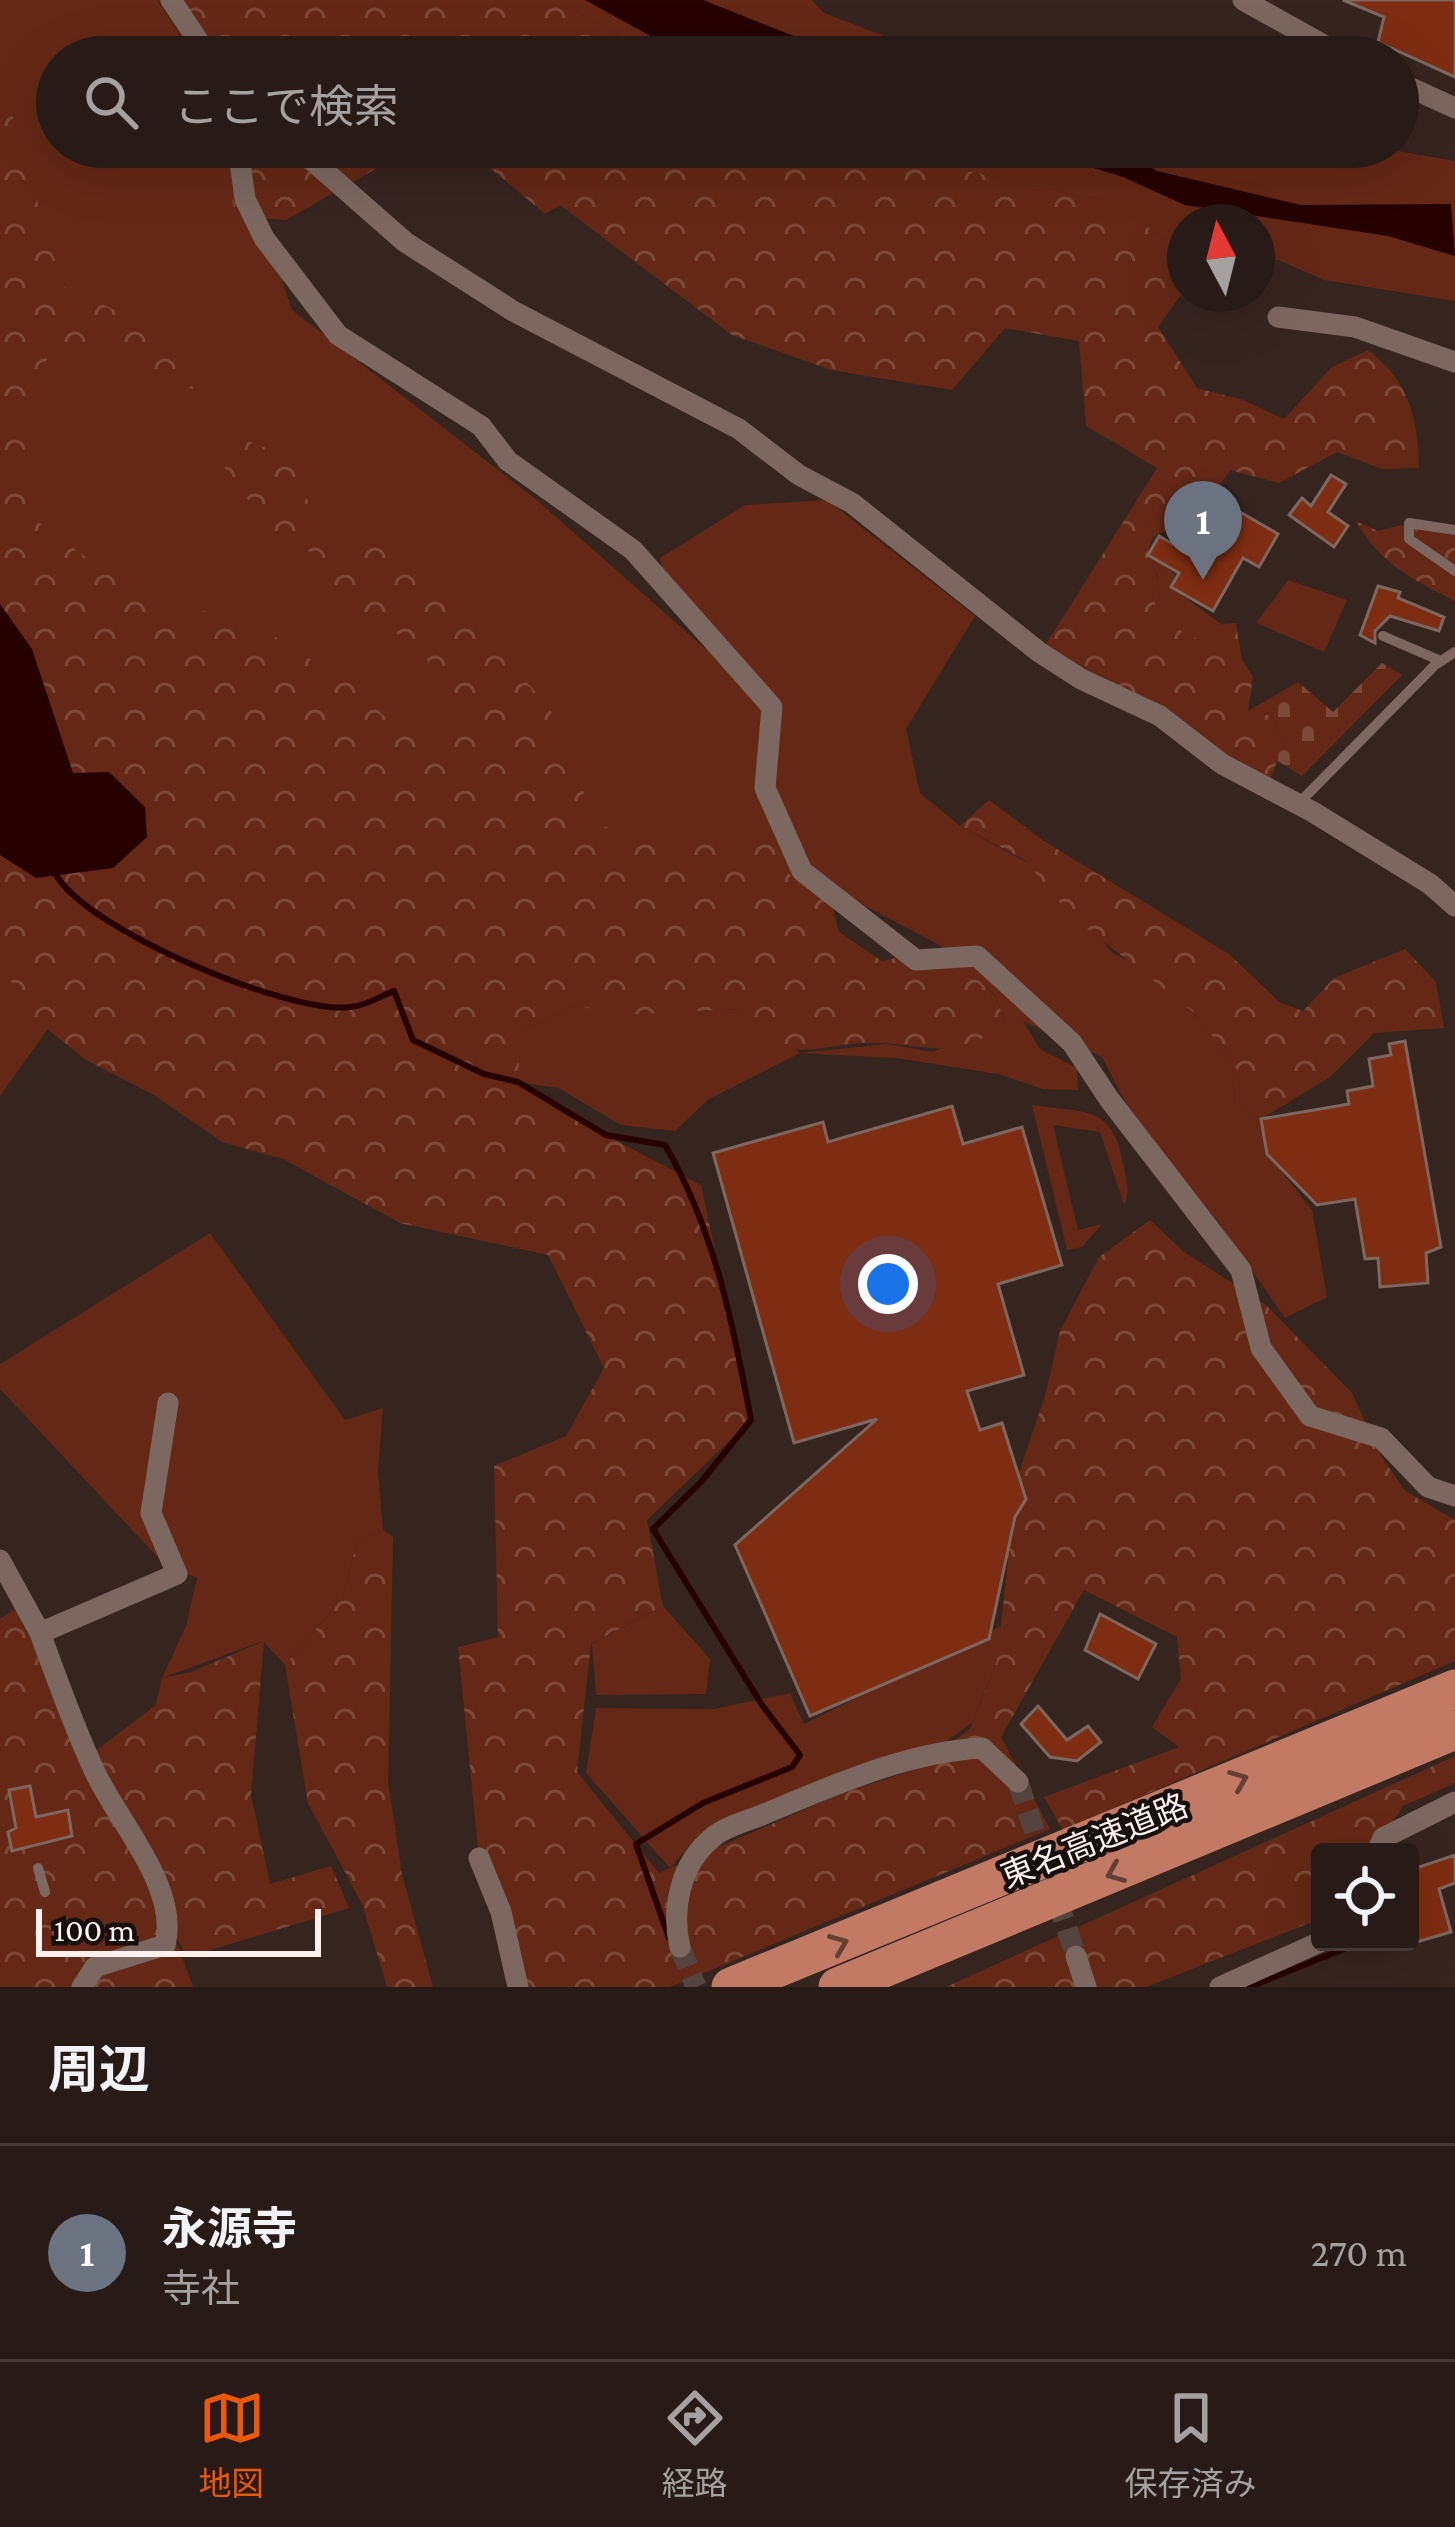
<!DOCTYPE html>
<html lang="ja">
<meta charset="utf-8">
<style>
body{margin:0;font-family:"Crimson Pro","Noto Sans JP",serif;background:#342824;color:#f1f3f6}
.controls{position:absolute;right:36px;bottom:36px;display:grid;overflow:hidden;border-radius:12px;box-shadow:0 12px 48px #0002}
.controls button{width:108px;height:108px;display:grid;place-items:center;padding:0;border:0;border-bottom:3px solid #443936;background:#281b17;color:#f1f3f6;font:60px sans-serif}
.compass{position:absolute;left:1167px;top:204px;width:108px;height:108px;border-radius:50%;background:#281b17;box-shadow:0 12px 48px #0002;rotate:353deg}
.scale{position:absolute;left:36px;bottom:30px;width:285px;box-sizing:border-box;padding-left:12px;border:6px solid #fdf0ed;border-top:0;font-size:33px;line-height:42px;white-space:nowrap;color:#fdf0ed;-webkit-text-stroke:9px #170f0d;paint-order:stroke}
.you{position:absolute;left:888px;top:1284px;width:42px;height:42px;margin:-30px;border:9px solid #fff;border-radius:50%;background:#1a73e8;box-shadow:0 0 0 18px #1a73e833}
.badge{display:grid;place-items:center;width:78px;height:78px;border-radius:50%;background:#ea580c;color:#fff;font-size:39px;font-weight:700}
.pin{position:absolute;translate:-50% -99px;filter:drop-shadow(0 3px 6px #0008)}
.pin::after{content:'';position:absolute;top:63px;width:42px;height:36px;background:inherit;clip-path:polygon(0 0,100% 0,50% 100%)}
.list{margin:0;padding:0;list-style:none}
h2{display:flex;justify-content:space-between;align-items:center;height:156px;margin:0;padding:0 48px;font-size:51px}
h2 small{font-size:39px;font-weight:400;color:#a5a1a1}
.list li{display:grid;grid-template-columns:78px 1fr auto;gap:36px;align-items:center;box-sizing:border-box;height:216px;padding:0 48px;border-top:3px solid #443936}
.list b{display:block;font-size:45px;white-space:nowrap}
.list p{margin:0;font-size:39px;white-space:nowrap;color:#a5a1a1}
.list em{font-size:39px;font-style:normal;color:#a5a1a1}
.icon{flex:none;width:66px;height:66px;fill:none;stroke:currentColor;stroke-width:2;stroke-linecap:round;stroke-linejoin:round}
.map{position:relative;flex:none;width:1455px;height:1987px;overflow:hidden}
.search{position:absolute;background:#281b17;box-shadow:0 12px 48px #0002;left:36px;right:36px;top:36px;height:132px;display:flex;align-items:center;gap:30px;box-sizing:border-box;padding:0 42px;border-radius:66px;color:#a5a1a1;font-size:45px}
.sheet{height:372px;background:#281b17}
nav{display:flex;justify-content:space-around;align-items:center;box-sizing:border-box;height:168px;border-top:3px solid #443936;background:#281b17;font-size:33px;color:#a5a1a1}
nav a{display:grid;justify-items:center;gap:6px}
nav .on{color:#ea580c}
.map>svg:first-child{display:block}
.green{fill:#652816}
.forest{fill:url(#forest-crowns)}
.cemetery{fill:url(#cemetery-stones)}
.water{fill:#270000}
.lines{fill:none;stroke-linecap:round;stroke-linejoin:round}
.stream{stroke:#270000;stroke-width:6}
.building{fill:#7f2d12;stroke:#7d6861;stroke-width:3}
.street-tunnel{stroke:#54433e;stroke-width:21;stroke-dasharray:21 10;stroke-linecap:butt}
.lane{stroke:#7c6861;stroke-width:10}
.street{stroke:#7c6861;stroke-width:21}
.highway{stroke:#c27a64;stroke-width:39}
.oneway{stroke:#643f34}
.labels{text-anchor:middle;stroke-width:9;stroke-linejoin:round;paint-order:stroke}
.street-label{font-size:33px;fill:#fdf0ed;stroke:#170f0d}
</style>
<div class="map">
<svg width="1455" height="1987" viewBox="0 0 1455 1987">
<defs>
<pattern id="forest-crowns" width="20" height="18" patternUnits="userSpaceOnUse" patternTransform="scale(3)"><rect width="20" height="18" fill="#652816"/><path d="M2 6a3 3 0 1 1 6 0M12 15a3 3 0 1 1 6 0" fill="none" stroke="#7c4838"/></pattern>
<pattern id="cemetery-stones" width="16" height="16" patternUnits="userSpaceOnUse" patternTransform="scale(3)"><rect width="16" height="16" fill="#652816"/><path d="M2 7V4a2 2 0 0 1 4 0v3zM10 15v-3a2 2 0 0 1 4 0v3z" fill="#7c4838"/></pattern>
</defs>
<rect width="100%" height="100%" fill="#36241f"/>
<!-- green -->
<path class="green" d="M0,0H157L195,57H57V147H236L292,310L538,501L717,659L667,586L660,558L745,505L827,500L975,616L906,729L920,793L960,826L1043,871L1113,953L1158,976L1201,1020L1239,1073L1240,1108L1261,1119L1271,1158L1312,1210L1327,1297L1285,1318L1217,1220L1141,1132L1102,1057L1023,1021L1040,1049L1077,1068L1078,1090L1043,1089L998,1074L896,1058L800,1053L709,1099L675,1131L621,1125L558,1088L518,1082L519,1032L576,1005L618,1014L741,1009L800,1053L887,1044L932,1052L1006,1026L996,996L945,948L823,884L60,1012L0,1096Z
M556,0H812L824,13L940,57H657Z
M898,147H1375L1455,161V301L1324,280L1278,260L1257,261V222H1185V251L1106,201L967,171Z
M1147,554L1175,574L1171,587L1221,624L1202,627L1190,646L1159,615L1152,597L1159,580Z
M1288,580L1347,600L1324,652L1256,623Z
M1032,1105C1087,1113 1114,1105 1124,1167C1126,1181 1131,1192 1124,1205L1100,1132L1053,1125L1078,1230L1102,1224L1082,1247L1067,1250Z
M210,1233L345,1420L383,1408L378,1470L383,1530L357,1542L342,1599L285,1665L263,1641L162,1678L186,1626L197,1578L164,1564L0,1389V1364Z
M663,1606L710,1659L706,1694L596,1695L592,1644Z
M1001,1626L998,1657L972,1723L924,1757L700,1834L670,1868L586,1773L596,1708L714,1709L790,1693L804,1724Z"/>
<!-- forest -->
<path class="forest" d="M158,0H556L657,57H196Z
M0,73L62,286L174,337L194,390L109,352L56,344L28,392L33,518L164,615L230,609L352,685L384,716L427,737L457,738L463,707L411,639L337,611L317,554L253,533L249,501L211,449L212,427L292,458L318,529L390,545L548,704L597,826L772,841L791,876L828,890L839,932L882,961L945,947L996,997L1006,1026C946,1059 943,1047 881,1043C827,1039 773,1076 740,1009L618,1015L576,1005L519,1032V1082L561,1112L701,1185L751,1420L647,1520L663,1606L591,1644L577,1772L659,1873L843,1793L914,1770L970,1729L997,1660L1008,1562L998,1534L1045,1396L1060,1331L1099,1257L1150,1220L1184,1252L1266,1305L1352,1393L1381,1456L1405,1491L1455,1520V1661L1063,1830L1044,1797L1179,1747L1152,1727L1181,1679L1177,1637L1084,1590L1001,1737L1050,1829L670,1987H526L479,1858L458,1647L498,1637L494,1466L566,1436L604,1368L548,1255L400,1223L283,1159L222,1142L154,1095L86,1060L31,1016L0,961Z
M219,147H414L286,220L236,216Z
M465,147H898L967,171L1106,201L1185,251V289L1158,327L1197,388L1243,400L1284,419L1332,367L1368,350C1409,381 1418,418 1419,468L1382,469L1337,452L1279,483L1230,470L1219,487L1180,502L1175,527L1153,537L1147,554L1159,581L1152,597C1161,619 1182,624 1190,645L1202,626L1236,623L1242,660L1253,677L1248,710L1272,716L1284,742L1269,783L1043,649L1157,468L1086,426L1079,341L1005,328L952,390L831,370L732,335L560,205L545,214Z
M1356,521L1378,531L1401,525L1455,536V601C1412,579 1380,564 1356,521Z
M989,800L1044,841L1229,954L1279,1002L1303,1011L1334,978L1405,949L1436,982L1444,1028L1374,1033L1330,1077L1261,1119L1240,1108L1239,1073L1197,1015L1071,916L1025,860L960,826Z
M383,1530L393,1537L388,1781L402,1874L433,1987H387L362,1904L308,1803L285,1665L342,1599L357,1542Z
M15,1609L90,1755L156,1705L162,1678L191,1672L264,1641L251,1795L270,1884L331,1866L349,1908L187,1957L172,1929L193,1987H0V1619Z
M1455,1756V1783L1403,1806L1373,1852H1320V1919L1146,1987H946Z"/>
<!-- cemetery -->
<path class="cemetery" d="M1382,663L1402,675L1302,776L1273,758L1284,742L1272,716L1248,711L1298,682L1333,712Z"/>
<!-- water -->
<path class="water" d="M585,0H703L809,42L889,57H689Z
M978,147H1118L1157,171L1301,205L1451,204L1455,256L1388,236L1185,205L1123,177L1032,149Z
M0,604L32,649L73,773L109,772L145,807L147,837L113,868L36,878L0,855Z"/>
<g class="lines">
<!-- stream -->
<path class="stream" d="M55,873C84,929 289,1015 351,1007C365,1006 381,996 394,991L413,1040L484,1074L518,1082L606,1135L665,1145C715,1231 733,1324 751,1420L701,1482L653,1529L762,1705L800,1755L792,1767L703,1803L636,1844L669,1938
M1250,1987L1356,1944"/>
</g>
<!-- building -->
<path class="building" d="M1343,0H1455V77L1378,42L1384,17Z
M1331,475L1346,484L1328,512L1348,526L1334,547L1289,515L1302,498L1311,506Z
M1201,502L1236,525L1242,513L1278,534L1259,567L1243,558L1213,611L1171,587L1179,573L1148,555L1159,536L1173,544Z
M1378,586L1400,592L1398,598L1444,617L1439,631L1390,616L1375,631V643L1360,635Z
M1405,1041L1441,1247L1426,1253L1428,1283L1380,1287L1378,1258L1365,1259L1355,1199L1317,1205L1267,1154L1261,1119L1349,1104L1347,1091L1373,1086L1369,1059L1391,1055L1389,1044Z
M952,1106L963,1144L1022,1127L1062,1265L998,1284L1024,1375L967,1391L980,1430L1002,1423L1026,1499L1015,1517L989,1639L810,1716L735,1545L877,1419L794,1443L713,1153L823,1122L828,1142Z
M1100,1614L1156,1644L1138,1679L1085,1650Z
M1038,1706L1067,1740L1088,1726L1101,1742L1077,1761L1050,1757L1021,1724Z
M30,1786L36,1817L68,1810L72,1836L12,1851L8,1832L16,1828L9,1790Z
M1455,1855V1883L1439,1889L1451,1932L1410,1944V1870Z"/>
<g class="lines">
<!-- street-tunnel -->
<path class="street-tunnel" d="M1018,1782L1076,1956
M680,1947L696,1987"/>
<!-- lane -->
<path class="lane" d="M1455,530L1409,523V539L1455,571
M1383,636L1441,661
M1299,803L1435,665L1455,652
M38,1868L45,1892"/>
<!-- street -->
<path class="street" d="M171,0L209,57
M1243,0L1345,57
M1398,82L1455,108
M238,147L245,199L264,238L338,335L481,426L508,461L633,550L772,707L765,788L802,871L916,960L977,956L1072,1043L1109,1099L1241,1270L1261,1348L1310,1416L1381,1438L1428,1487L1455,1496
M297,147L405,242L513,311L739,429L799,475L852,503L1039,652L1081,679L1160,716L1222,764L1313,812L1430,884L1455,906
M1278,317L1355,327L1455,362
M0,1560L40,1633
M1377,1852L1383,1838L1455,1802
M479,1858L501,1912L518,1987
M680,1947C671,1910 680,1864 712,1838C724,1827 747,1821 762,1815C832,1786 906,1752 982,1748L1018,1782
M1076,1956L1086,1987
M82,1987L95,1967L165,1945C180,1887 117,1821 94,1770C73,1725 57,1679 40,1633L177,1574L151,1513L168,1403
M1220,1987L1320,1942"/>
<!-- highway -->
<path class="highway" d="M731,1987L1455,1689
M838,1987L1455,1730"/>
</g>
<!-- one-way arrows -->
<defs><path id="oneway-chevron" d="M-2-3.5L2.5 0L-2 3.5" fill="none" stroke-width="1.6" stroke-linecap="round" stroke-linejoin="round" transform="scale(3)"/></defs>
<g class="oneway">
<use href="#oneway-chevron" transform="translate(1239 1780) rotate(-22)"/>
<use href="#oneway-chevron" transform="translate(1115 1873) rotate(158)"/>
<use href="#oneway-chevron" transform="translate(839 1944) rotate(-22)"/>
</g>
<g class="labels">
<!-- street labels -->
<g class="street-label">
<text transform="translate(1094 1840) rotate(-22)" y="12">東名高速道路</text>
</g>
</g>
</svg>
<div class="controls">
<button><svg class="icon" aria-label="locate" viewBox="0 0 24 24"><circle cx="12" cy="12" r="6"/><path d="M12 2v4M12 18v4M2 12h4M18 12h4"/></svg></button>
</div>
<svg class="compass" viewBox="-18 -18 36 36"><path d="M0-13l5 13h-10z" fill="#e53935"/><path d="M0 13l5-13h-10z" fill="#a5a1a1"/></svg>
<div class="scale">100 m</div>
<div class="you"></div>
<div class="pin badge" style="left:1203px;top:580px;background:#6b7280">1</div>
<div class="search"><svg class="icon" aria-label="search" viewBox="0 0 24 24"><circle cx="10" cy="10" r="6"/><path d="M15 15l6 6"/></svg>ここで検索</div>
</div>
<section class="sheet">
<h2>周辺<small></small></h2>
<ul class="list">
<li><span class="badge" style="background:#6b7280">1</span><div><b>永源寺</b><p>寺社</p></div><em>270 m</em></li>
</ul>
</section>
<nav>
<a class="on"><svg class="icon" aria-label="map" viewBox="0 0 24 24"><path d="M3 6l6-2 6 2 6-2v14l-6 2-6-2-6 2zM9 4v14M15 6v14"/></svg>地図</a>
<a><svg class="icon" aria-label="directions" viewBox="0 0 24 24"><path d="M12 3l9 9-9 9-9-9zM9 14v-3h6M13 9l2 2-2 2"/></svg>経路</a>
<a><svg class="icon" aria-label="saved" viewBox="0 0 24 24"><path d="M7 4h10v16l-5-4-5 4z"/></svg>保存済み</a>
</nav>
